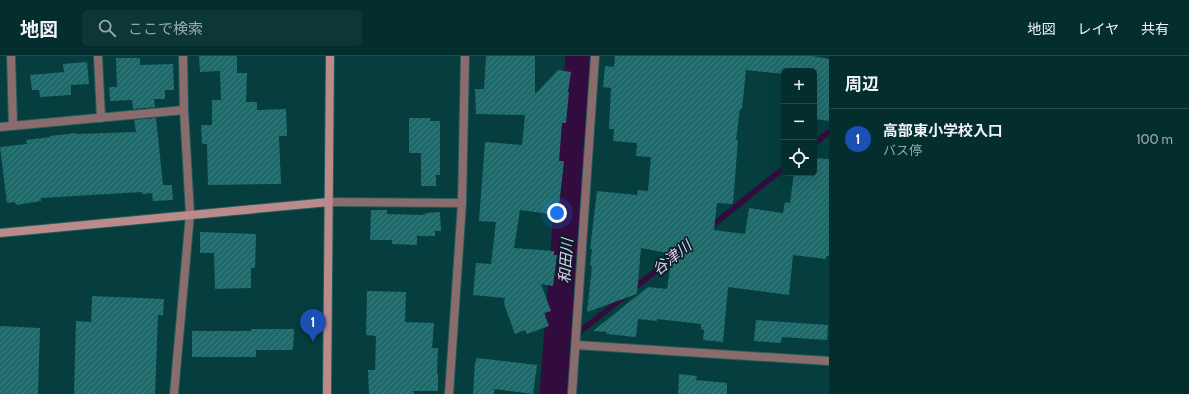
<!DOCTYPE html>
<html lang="ja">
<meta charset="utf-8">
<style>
body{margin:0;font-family:Cabin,"Noto Sans JP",sans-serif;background:#0d3636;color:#f1f3f6}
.controls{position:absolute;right:12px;top:12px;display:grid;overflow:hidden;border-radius:6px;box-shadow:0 4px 16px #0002}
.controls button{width:36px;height:36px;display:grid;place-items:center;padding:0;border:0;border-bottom:1px solid #254a4a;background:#042e2e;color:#f1f3f6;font:20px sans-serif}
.you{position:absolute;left:557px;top:157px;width:14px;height:14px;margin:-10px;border:3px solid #fff;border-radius:50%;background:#1a73e8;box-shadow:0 0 0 6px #1a73e833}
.badge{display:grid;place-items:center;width:26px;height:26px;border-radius:50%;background:#8c9099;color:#fff;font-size:13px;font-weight:700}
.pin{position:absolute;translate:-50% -33px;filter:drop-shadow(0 1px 2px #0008)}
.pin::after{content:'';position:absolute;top:21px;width:14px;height:12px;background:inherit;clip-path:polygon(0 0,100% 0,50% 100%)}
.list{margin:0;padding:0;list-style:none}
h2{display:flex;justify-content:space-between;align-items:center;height:52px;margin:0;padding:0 16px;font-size:17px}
h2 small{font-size:13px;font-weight:400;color:#97a8aa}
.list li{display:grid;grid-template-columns:26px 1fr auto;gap:12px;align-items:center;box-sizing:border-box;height:60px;padding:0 16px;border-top:1px solid #254a4a}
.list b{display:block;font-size:15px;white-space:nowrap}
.list p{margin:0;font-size:13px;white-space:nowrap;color:#97a8aa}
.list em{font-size:13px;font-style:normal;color:#97a8aa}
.icon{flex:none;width:22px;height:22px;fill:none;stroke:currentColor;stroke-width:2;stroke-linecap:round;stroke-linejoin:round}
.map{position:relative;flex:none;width:829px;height:338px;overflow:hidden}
header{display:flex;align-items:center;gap:24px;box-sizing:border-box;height:56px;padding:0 20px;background:#042e2e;border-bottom:1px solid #254a4a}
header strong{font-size:19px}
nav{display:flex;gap:22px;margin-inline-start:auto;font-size:14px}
.search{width:280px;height:36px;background:#0d3636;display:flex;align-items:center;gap:10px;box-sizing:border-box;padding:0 14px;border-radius:6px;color:#97a8aa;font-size:15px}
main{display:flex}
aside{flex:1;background:#042e2e}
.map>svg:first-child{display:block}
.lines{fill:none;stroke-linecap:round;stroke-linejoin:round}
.stream{stroke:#330c3f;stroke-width:5.5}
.river{stroke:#330c3f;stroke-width:33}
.building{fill:url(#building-hatch)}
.street-casing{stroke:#265a5b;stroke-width:10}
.secondary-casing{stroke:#265a5b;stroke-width:10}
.street{stroke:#8b6c6d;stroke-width:8}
.secondary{stroke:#bb8b8c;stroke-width:8}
.labels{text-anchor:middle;stroke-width:3.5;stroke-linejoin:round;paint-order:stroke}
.water-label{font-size:15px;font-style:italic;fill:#e9c5f5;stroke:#032122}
</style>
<header>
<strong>地図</strong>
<div class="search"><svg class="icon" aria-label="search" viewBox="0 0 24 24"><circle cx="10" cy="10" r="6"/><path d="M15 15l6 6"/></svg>ここで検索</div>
<nav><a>地図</a><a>レイヤ</a><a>共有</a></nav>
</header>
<main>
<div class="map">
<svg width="829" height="338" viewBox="0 0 829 338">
<defs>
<pattern id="building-hatch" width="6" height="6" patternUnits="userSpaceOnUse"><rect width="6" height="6" fill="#20696b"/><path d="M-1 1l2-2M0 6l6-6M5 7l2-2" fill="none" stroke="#3e7e80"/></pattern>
</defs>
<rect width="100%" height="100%" fill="#063d3e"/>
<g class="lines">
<!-- stream -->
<path class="stream" d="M814,88L829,76
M709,172L784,112
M633,233L676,199
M559,292L625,240"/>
<!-- river -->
<path class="river" d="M556,338L582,0"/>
</g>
<!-- building -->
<path class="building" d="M199,0H237V17H247L246,46H257V54L286,53L287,80H279L281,128L208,129L207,88H202L201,69H212V44H221L220,15L200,16Z
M486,0H535V38L558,14L571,16L568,36H569L566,67H562L559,105H564L558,159L520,154L514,192L554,195V199H557L553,230L541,228L551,255L544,257L549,270L527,278L525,274L515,278L504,248L505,242L473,239L476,207L491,208L496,166L479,165L485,86L522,89L525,59L476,58L475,33H484Z
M615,0H812L829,3V65L814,63V15H784V18L746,14L742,53H740L736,84H738L733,148L717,147L714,174L745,178L749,152L783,157L785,146L790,147L794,117H814V102L829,103V200H826V203L793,199L789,239L728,231L723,286L703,284L704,274L701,273V268L657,263V265L638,263L636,281L606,278L607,276L593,275L648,231L667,233L672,198L641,192L637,238L587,256L592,210H590L592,193H590L597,135L637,139L638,134L648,135L651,101L636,100L637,87L613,85L614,73H609L611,32L603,31L605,10L614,11Z
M116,2H140V9L173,8L174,34H165V43H154L155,51L133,53L132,44L110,45L109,31H117Z
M87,6L89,28L71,29V39L40,41L39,34H32L30,19L64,16L63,8Z
M156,62L163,129H172L173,144L153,145L152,137L142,138V136L41,142V145L16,149L15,146L7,147L0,91L27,88L26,84L51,81L50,80L76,77V78L136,76L134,64Z
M409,62H430V65H440V119H436V130H421V97H409Z
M371,154H387V158L425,159V157L440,156L441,175H435V180H417V189L392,188V184H370Z
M200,176L256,178L255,212H251V232L215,233L214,197H200Z
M367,235L406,236L405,266L434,267L432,292H438L437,318H438V335H413L414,338H369L368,314H375L376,280L366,279Z
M92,240L164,243L163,259H158L155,338H74L76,265L91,266Z
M756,264L828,269L827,284L782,281L781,287L754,285Z
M0,270L40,272L38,338H0Z
M251,273H294L293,294H256V301H192V275H251Z
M477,302L537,309L533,338L494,333V338H473L475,305H476Z
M679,318L697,320L696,324L727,327V338H678Z"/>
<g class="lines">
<defs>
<path id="street" d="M11,0L13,70
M98,0L101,62
M0,71L184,54
M329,146L462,147
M576,289L829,305
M174,338L190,158L184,54L183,0
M449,338L462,147L465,0
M572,338L595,0"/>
<path id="secondary" d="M0,177L329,146
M327,338L330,0"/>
</defs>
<!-- street casing -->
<use href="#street" class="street-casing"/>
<!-- secondary casing -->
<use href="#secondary" class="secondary-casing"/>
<!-- street -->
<use href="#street" class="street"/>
<!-- secondary -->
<use href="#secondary" class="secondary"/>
</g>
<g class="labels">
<!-- water labels -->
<g class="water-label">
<text transform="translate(672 202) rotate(-39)" y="5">谷津川</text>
<text transform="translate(566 205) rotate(-86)" y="5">和田川</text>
</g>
</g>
</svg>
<div class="controls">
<button>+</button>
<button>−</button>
<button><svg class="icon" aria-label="locate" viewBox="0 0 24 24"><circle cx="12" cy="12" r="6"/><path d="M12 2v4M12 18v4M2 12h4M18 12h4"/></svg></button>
</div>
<div class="you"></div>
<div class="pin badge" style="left:313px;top:286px;background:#1a4fb4">1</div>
</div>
<aside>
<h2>周辺<small></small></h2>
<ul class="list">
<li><span class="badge" style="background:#1a4fb4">1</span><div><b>高部東小学校入口</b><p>バス停</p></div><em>100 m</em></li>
</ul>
</aside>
</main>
